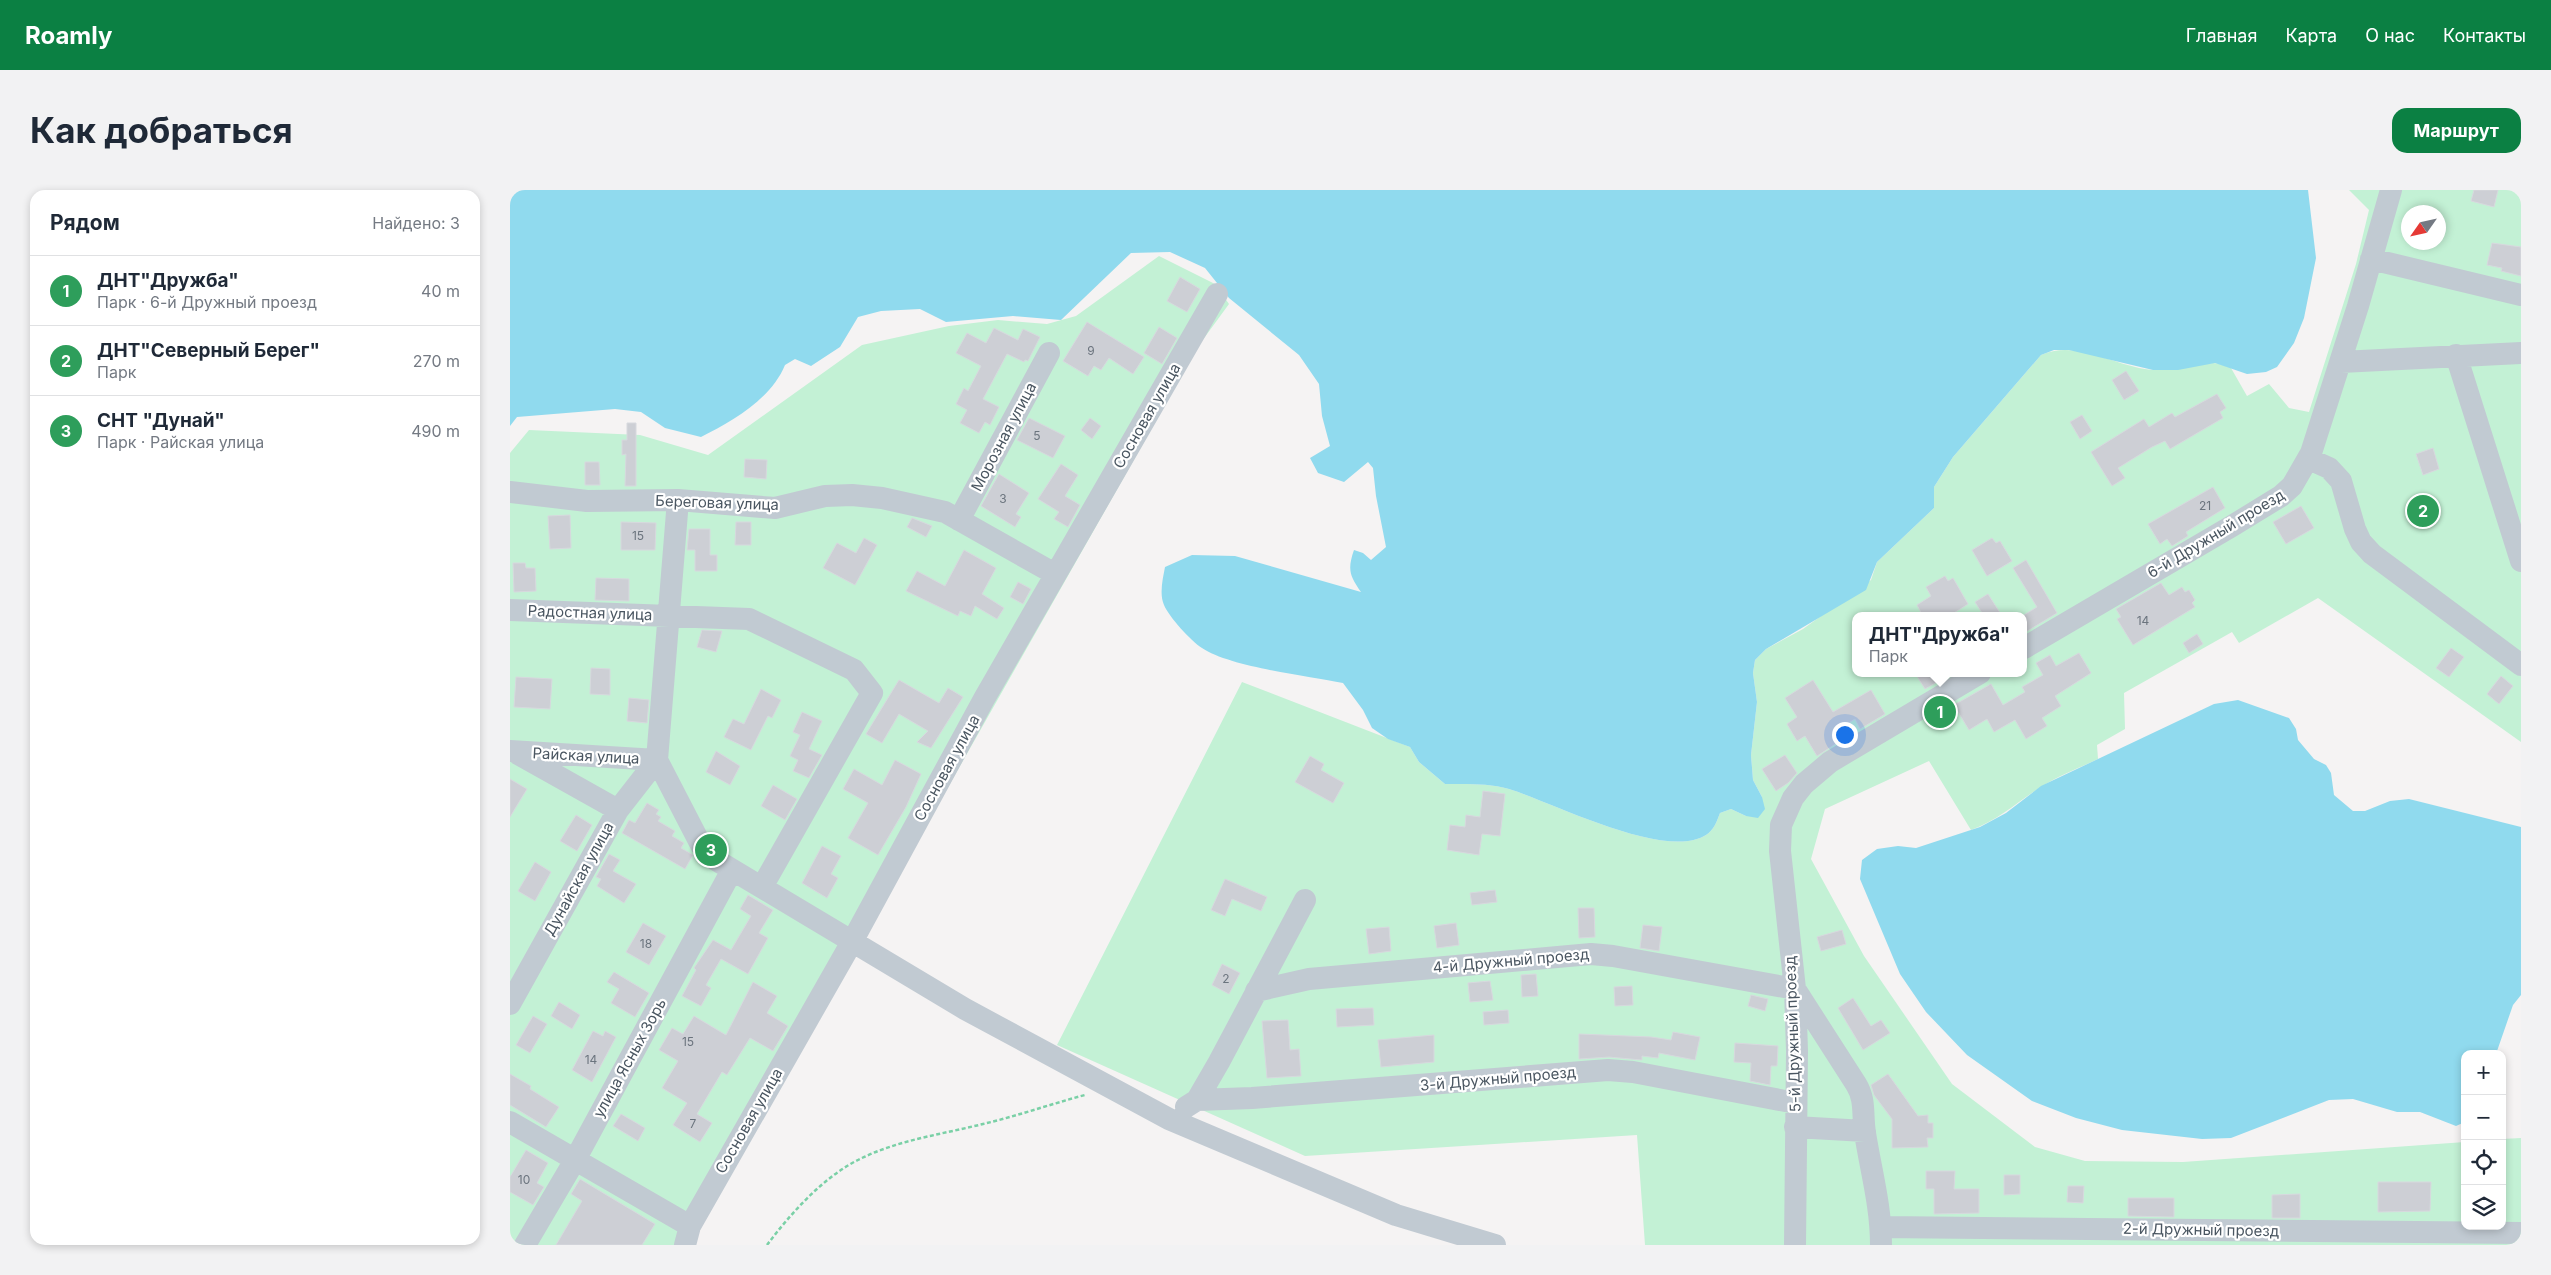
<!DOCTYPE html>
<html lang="ru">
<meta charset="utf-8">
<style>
body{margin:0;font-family:Inter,sans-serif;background:#f2f2f3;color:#1f2937}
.controls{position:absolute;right:15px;bottom:15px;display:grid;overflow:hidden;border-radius:10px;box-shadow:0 2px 8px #0003}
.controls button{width:45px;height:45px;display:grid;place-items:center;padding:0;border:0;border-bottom:1px solid #e0e1e3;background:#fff;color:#1f2937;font:25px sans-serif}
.compass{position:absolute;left:1891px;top:15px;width:45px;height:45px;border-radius:50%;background:#fff;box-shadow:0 2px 8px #0003;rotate:236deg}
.you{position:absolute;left:1334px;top:544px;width:18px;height:18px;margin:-12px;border:4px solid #fff;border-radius:50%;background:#1a73e8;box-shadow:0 0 0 8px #1a73e833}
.badge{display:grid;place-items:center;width:32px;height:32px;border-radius:50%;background:#0b8043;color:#fff;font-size:16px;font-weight:700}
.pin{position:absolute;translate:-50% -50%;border:2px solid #fff;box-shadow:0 1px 5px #0006}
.popup{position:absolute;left:1342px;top:422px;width:175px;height:65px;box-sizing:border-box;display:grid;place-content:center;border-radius:10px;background:#fff;filter:drop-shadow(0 1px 4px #0005);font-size:16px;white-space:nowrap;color:#747a83}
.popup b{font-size:19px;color:#1f2937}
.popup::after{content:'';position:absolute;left:50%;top:100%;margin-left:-10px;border:10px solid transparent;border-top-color:#fff}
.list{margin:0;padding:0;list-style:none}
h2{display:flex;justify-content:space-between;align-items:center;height:65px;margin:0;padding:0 20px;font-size:21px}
h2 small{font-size:16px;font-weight:400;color:#747a83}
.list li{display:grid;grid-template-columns:32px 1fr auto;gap:15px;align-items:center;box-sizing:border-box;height:70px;padding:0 20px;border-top:1px solid #e0e1e3}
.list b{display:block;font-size:19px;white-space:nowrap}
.list p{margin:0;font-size:16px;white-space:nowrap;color:#747a83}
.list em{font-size:16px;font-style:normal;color:#747a83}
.icon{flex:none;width:28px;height:28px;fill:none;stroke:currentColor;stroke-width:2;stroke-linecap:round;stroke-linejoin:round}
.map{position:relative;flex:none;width:2011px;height:1055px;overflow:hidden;border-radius:15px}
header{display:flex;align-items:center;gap:30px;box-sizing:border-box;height:70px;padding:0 25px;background:#0b8043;color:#fff}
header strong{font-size:24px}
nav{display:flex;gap:28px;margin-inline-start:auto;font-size:18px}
.intro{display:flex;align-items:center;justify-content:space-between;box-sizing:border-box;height:120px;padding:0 30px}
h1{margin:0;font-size:35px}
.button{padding:12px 22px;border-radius:15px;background:#0b8043;color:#fff;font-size:18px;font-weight:700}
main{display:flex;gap:30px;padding:0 30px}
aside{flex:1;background:#fff;border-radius:15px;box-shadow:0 2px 8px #0003}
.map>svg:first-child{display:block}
.green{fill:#c3f1d5;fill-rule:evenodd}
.water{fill:#90daee}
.building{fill:#cdcfd5;stroke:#d7d9de}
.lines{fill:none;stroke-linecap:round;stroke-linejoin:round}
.path{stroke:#7ad0a6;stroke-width:2.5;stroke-dasharray:4 2.5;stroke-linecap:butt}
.minor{stroke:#c1cad2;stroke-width:22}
.labels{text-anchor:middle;stroke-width:4.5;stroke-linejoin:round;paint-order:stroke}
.number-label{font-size:12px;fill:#6b747e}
.street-label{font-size:15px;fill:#4a5661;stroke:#fff}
</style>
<header>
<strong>Roamly</strong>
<nav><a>Главная</a><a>Карта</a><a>О нас</a><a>Контакты</a></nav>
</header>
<div class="intro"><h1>Как добраться</h1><a class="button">Маршрут</a></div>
<main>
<aside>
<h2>Рядом<small>Найдено: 3</small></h2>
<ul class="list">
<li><span class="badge" style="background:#2e9e5b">1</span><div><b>ДНТ&quot;Дружба&quot;</b><p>Парк · 6-й Дружный проезд</p></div><em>40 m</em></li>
<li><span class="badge" style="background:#2e9e5b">2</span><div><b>ДНТ&quot;Северный Берег&quot;</b><p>Парк</p></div><em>270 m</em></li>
<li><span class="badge" style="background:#2e9e5b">3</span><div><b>СНТ &quot;Дунай&quot;</b><p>Парк · Райская улица</p></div><em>490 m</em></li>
</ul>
</aside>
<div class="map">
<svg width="2011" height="1055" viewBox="0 0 2011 1055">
<rect width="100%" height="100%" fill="#f5f3f3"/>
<!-- green -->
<path class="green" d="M1839,0H2011V552L1808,408L1729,453L1722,442L1614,503L1615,539L1587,555L1588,569C1569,578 1548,586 1531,597C1507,612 1489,630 1461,640L1419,571L1315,619L1301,669L1354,766L1442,894L1525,957L1575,971L1673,972L1955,952V1036H1992V949L2011,948V1055H1135L1127,945L795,966L547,855L732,492L900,557L909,572L935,594C956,594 978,593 999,599C1042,612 1155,671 1196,645C1204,640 1207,631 1210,623L1221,619L1236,626L1252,607L1243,590L1241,565L1247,512L1243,483L1245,470L1256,459L1293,439L1361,390L1367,372L1424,318V297L1443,267L1531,165C1568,148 1608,179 1646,180C1666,180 1684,175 1703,173C1708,173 1716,176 1721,178L1737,206L1759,194L1779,218L1799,222L1846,74L1859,20ZM1898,22H1928V52H1898ZM1346,426H1514V483H1346Z
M649,66L705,94L719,114L689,155L178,1055H0V263L19,240L130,245L198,265L352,155L439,136L488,130L537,134L566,126Z"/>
<!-- water -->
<path class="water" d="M0,0H1798L1806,68L1794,128L1784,153L1767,177L1756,182L1737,184L1705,173L1668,180H1643L1559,160H1544L1531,165L1443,267L1424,297V318L1367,372L1356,400L1256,459L1245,470L1243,483L1247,512L1241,565L1243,590L1252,607L1255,619L1248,628L1236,626L1221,619L1210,623C1207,631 1204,640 1196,645C1155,671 1042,612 999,599C978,593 956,594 935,594L909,572L900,557L878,549L862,538L853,520L833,493C798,486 720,477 692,458C681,451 659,427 654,415C649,404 653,388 655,377L682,365L725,366L851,402C840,386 837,380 844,360L853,363L861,370L876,357L866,306L863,278L858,272L834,292L808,283L800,268L820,256L812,226L809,194L789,165L719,108L695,78L660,62L621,63L551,130L503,126L436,132L410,119L371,121L348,127L330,157L301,176L285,169L275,175C261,209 223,231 191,247L155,238L131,222L105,219L7,227L0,236Z
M1728,510L1779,528L1786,539L1788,550L1804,569L1816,575L1821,583L1824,605L1843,621H1855L1880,611L1899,609L2011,637V805L2003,815L1986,864H1955V932L1946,936L1910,922H1887L1843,909L1819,910L1721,948L1692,949L1612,940L1566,928L1522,911L1457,865L1416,822L1390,784L1350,689L1352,670L1367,659L1388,656L1406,658L1470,637L1496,623L1531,596L1704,514Z"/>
<!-- building -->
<path class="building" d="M1964,0H1988L1984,17L1961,11Z
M1982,53L2011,57V86L1991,81L1992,78L1977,75Z
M670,87L690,99L677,122L657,111Z
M577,132L634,167L623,184L599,168L591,180L584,176L578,186L553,171Z
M649,137L667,148L652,174L634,163Z
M484,138L508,150L513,139L530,147L518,171L515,170L514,172L497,164L473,209L489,217L480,235L475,232L469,243L450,233L457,220L446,214L454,198L458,201L471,176L446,163L457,143L476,153Z
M1616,181L1629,201L1614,210L1602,190Z
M1707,204L1716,218L1710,222L1713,228L1660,259L1655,251L1642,257L1608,278L1615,288L1602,296L1581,262L1634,229L1639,237L1662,223L1665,227Z
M1572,225L1582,241L1570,249L1560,232Z
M519,228L555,246L543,268L507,250Z
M580,228L591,236L582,249L571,240Z
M117,233H126V296H115L116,264L112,265V250H117Z
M1923,258L1929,279L1913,285L1906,264Z
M235,269L257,270L256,289L234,287Z
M75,272H89L90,295H75Z
M551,274L568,285L555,306L570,315L558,337L544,329L549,322L528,309Z
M489,284L519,303L506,324L511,327L505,337L471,316Z
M1703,297L1715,318L1676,342L1678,346L1662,356L1657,349L1650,354L1638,334Z
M1791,316L1804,338L1776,354L1763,332Z
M60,325L61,358L40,359L38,326Z
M402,328L422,336L416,347L397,337Z
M111,332L146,333L145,360H111Z
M226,332H241V355H225Z
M179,339H200V365H207V381H185V360H177Z
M354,348L367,355L345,395L313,378L327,353L346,363Z
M1482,348L1486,353L1490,351L1502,371L1477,386L1462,360Z
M454,360L486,378L472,404L494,418L487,429L465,416L461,426L450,421L448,426L396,401L407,381L435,396Z
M1516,370L1547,423L1514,443V425L1527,417L1503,378Z
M3,373H15L16,378H25L26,401L4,402Z
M1435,386L1438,391L1443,388L1458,414L1439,426H1413L1407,415L1421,406L1416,397Z
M86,388L119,389V411L85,410Z
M508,392L521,399L513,414L500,407Z
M1651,393L1659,405L1672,397L1675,402L1679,400L1685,410L1682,413L1685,417L1623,455L1607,429L1611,427L1606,419Z
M1478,404L1492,426H1474L1465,412Z
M192,440L212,441L206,462L187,457Z
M1687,444L1693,454L1679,463L1673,453Z
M1941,458L1954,467L1939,487L1926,478Z
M1569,463L1581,483L1545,506L1551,516L1532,528L1537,536L1516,549L1505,530L1484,542L1477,529L1459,540L1444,515L1481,494L1493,515L1515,502L1512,497L1533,485L1526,473L1540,465L1546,476Z
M81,478L100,479V505L80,504Z
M1405,483H1442L1415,499Z
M1991,486L2003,496L1989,514L1977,504Z
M6,487L42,489L40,519L4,517Z
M389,490L429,513L438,498L453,507L421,558L407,552L418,541L389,524L372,553L356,544Z
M1303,490L1323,522L1361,500L1375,524L1350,539L1345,529L1324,542L1330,551L1307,566L1295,546L1287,551L1277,534L1287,527L1275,508Z
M251,499L271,510L262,528L258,526L241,560L214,547L223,529L234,534Z
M119,508L139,510L137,533L117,531Z
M292,522L312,531L299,559L312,565L299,588L283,581L288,570L280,566L290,545L283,542Z
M206,561L230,576L220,595L196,582Z
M1275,565L1287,583L1278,593L1266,601L1252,579Z
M800,566L814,574L811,580L834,593L823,613L785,592Z
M385,570L411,584L396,617L368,665L338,648L358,613L333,599L344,579L372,595Z
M0,589L17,599L0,627Z
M263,595L287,609L275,630L251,616Z
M973,601L995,604L990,646L972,644L969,665L937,660L940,635L955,637L956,625L970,627Z
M137,613L149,620L146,624L151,627L148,631L165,641L162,646L174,653L171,658L183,665L175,679L112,643L119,630L125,633Z
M66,625L82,635L67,661L50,651Z
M312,656L331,666L321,684L328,688L317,708L292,693Z
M99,664L110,670L103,681L126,694L114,713L87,696L91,689L86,687Z
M25,672L41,682L25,711L8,701Z
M715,689L757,707L751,721L722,709L715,726L701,720Z
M985,700L987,712L962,715L960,703Z
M238,705L263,720L249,743L258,748L238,784L211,769L196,795L201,798L191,816L172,806L186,780L184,778L203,750L221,760L241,726L230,719Z
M1068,718H1084L1085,747L1069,748Z
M133,733L156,746L139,775L116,762Z
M946,733L949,755L927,758L924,736Z
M1133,735L1152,737L1149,761L1130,758Z
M879,737L881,761L859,764L856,739Z
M1332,740L1336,754L1311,761L1307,747Z
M712,774L730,783L719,804L702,795Z
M104,782L139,803L125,827L101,813L109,799L97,792Z
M1026,784L1028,806L1012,807L1011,785Z
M980,791L983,810L960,812L958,793Z
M243,792L267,806L257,823L278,836L263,861L240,848L217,885L212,882L187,924L202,933L190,952L163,935L177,913L152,898L168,871L149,860L162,838L173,844L184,826L216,845Z
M1122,796L1123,815L1105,816L1104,797Z
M1241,805L1258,809L1255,821L1238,816Z
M1343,808L1361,836L1371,830L1380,843L1353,860L1328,818Z
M49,812L70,825L62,839L41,826Z
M863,818L864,835L827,837L826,819Z
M998,820L999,833L974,835L973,822Z
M23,826L37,834L20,863L6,855Z
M778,830L780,860L789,859L791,886L757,888L752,831Z
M83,841L93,846L95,841L106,847L82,892L62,880Z
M1163,842L1190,847L1185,870L1149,863L1148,868L1132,866V870L1099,867L1069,869V844L1141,847L1161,850Z
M924,845V872L871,877L868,850Z
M1225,853L1268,856L1267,876H1261L1260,895L1240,891L1241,873L1224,872Z
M0,884L21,896L20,899L49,917L36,937L0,915Z
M1378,884L1408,926L1418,925V933H1423V948H1417L1418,957L1382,958V929L1364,905L1361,895Z
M111,924L135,938L128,951L103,936Z
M16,960L38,973L27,993L34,997L23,1015L0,1002V987Z
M1416,981H1445L1444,999H1469V1023L1424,1024V999H1416Z
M1494,985H1510V1004L1494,1005Z
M70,989L145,1034L132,1055H46L72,1011L61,1004Z
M1868,992H1921L1920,1021L1868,1022Z
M1558,996H1574L1573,1013L1557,1012Z
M1790,1004V1028H1762V1005Z
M1618,1008H1664V1027L1618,1026Z"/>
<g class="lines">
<!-- path -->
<path class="path" d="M257,1055C281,1023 315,985 352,968C389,950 433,944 473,934C507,926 541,914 575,905"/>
<!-- minor -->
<path class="minor" d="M1861,69L2011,105
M1946,165L2011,371
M1831,172L2011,163
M1799,269L1819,278L1831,291L1845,339L1851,352L1862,364L2011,475
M0,302L77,311L168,310L265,318L315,306L342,305L372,308L435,322L545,384
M449,330L539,163
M0,420L239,429L344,480L362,503L252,697
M1514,458L1722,336L1771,306L1782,296L1801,263L1848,116L1881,0
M0,561L147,570L191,655L206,670L455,819L659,929L886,1025L985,1055
M8,564L108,620
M746,801L799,789L1081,764L1103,766L1285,799L1346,894C1356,910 1352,925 1355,943C1361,981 1371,1016 1371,1055
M0,814L108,620L147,570L168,310
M687,910L742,908L1098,880L1123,882L1286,913
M676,917L687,910L709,872L795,710
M0,932L180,1036
M1285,937L1355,941
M1371,1037L2011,1043
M15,1055L65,970L222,680
M175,1055L180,1036L343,750L474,509L707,104
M1285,1055L1287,861L1285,799L1270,661L1271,635L1283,608L1294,594L1320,572L1470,483"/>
</g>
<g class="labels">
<!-- number labels -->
<g class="number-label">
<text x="581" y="165">9</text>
<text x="527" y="250">5</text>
<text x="493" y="313">3</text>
<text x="1695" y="320">21</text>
<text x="128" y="350">15</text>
<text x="1633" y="435">14</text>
<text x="136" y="758">18</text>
<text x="716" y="793">2</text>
<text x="178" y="856">15</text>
<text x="81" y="874">14</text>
<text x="183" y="938">7</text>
<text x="14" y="994">10</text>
</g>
<!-- street labels -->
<g class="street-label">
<text transform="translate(637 226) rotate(-60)" y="5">Сосновая улица</text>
<text transform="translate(494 247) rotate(-62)" y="5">Морозная улица</text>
<text transform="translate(207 313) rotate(2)" y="5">Береговая улица</text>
<text transform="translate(1706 344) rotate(-31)" y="5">6-й Дружный проезд</text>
<text transform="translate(80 423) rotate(2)" y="5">Радостная улица</text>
<text transform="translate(76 566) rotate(3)" y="5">Райская улица</text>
<text transform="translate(437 578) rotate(-61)" y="5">Сосновая улица</text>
<text transform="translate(69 689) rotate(-61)" y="5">Дунайская улица</text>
<text transform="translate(1001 771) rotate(-5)" y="5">4-й Дружный проезд</text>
<text transform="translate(1283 844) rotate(-92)" y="5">5-й Дружный проезд</text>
<text transform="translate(120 868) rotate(-61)" y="5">улица Ясных Зорь</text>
<text transform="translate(988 889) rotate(-5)" y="5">3-й Дружный проезд</text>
<text transform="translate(239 931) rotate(-60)" y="5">Сосновая улица</text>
<text transform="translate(1691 1040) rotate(1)" y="5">2-й Дружный проезд</text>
</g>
</g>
</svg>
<div class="controls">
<button>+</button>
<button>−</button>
<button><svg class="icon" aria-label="locate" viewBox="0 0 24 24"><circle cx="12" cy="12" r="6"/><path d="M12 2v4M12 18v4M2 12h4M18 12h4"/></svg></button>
<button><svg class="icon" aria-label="layers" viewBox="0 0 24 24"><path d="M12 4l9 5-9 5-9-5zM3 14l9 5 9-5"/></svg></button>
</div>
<svg class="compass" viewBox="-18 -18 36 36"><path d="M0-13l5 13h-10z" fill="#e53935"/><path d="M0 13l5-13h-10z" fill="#747a83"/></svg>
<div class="you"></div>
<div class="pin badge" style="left:1430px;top:522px;background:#2e9e5b">1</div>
<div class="popup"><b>ДНТ&quot;Дружба&quot;</b>Парк</div>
<div class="pin badge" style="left:1913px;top:321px;background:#2e9e5b">2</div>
<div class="pin badge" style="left:201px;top:660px;background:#2e9e5b">3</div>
</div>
</main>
